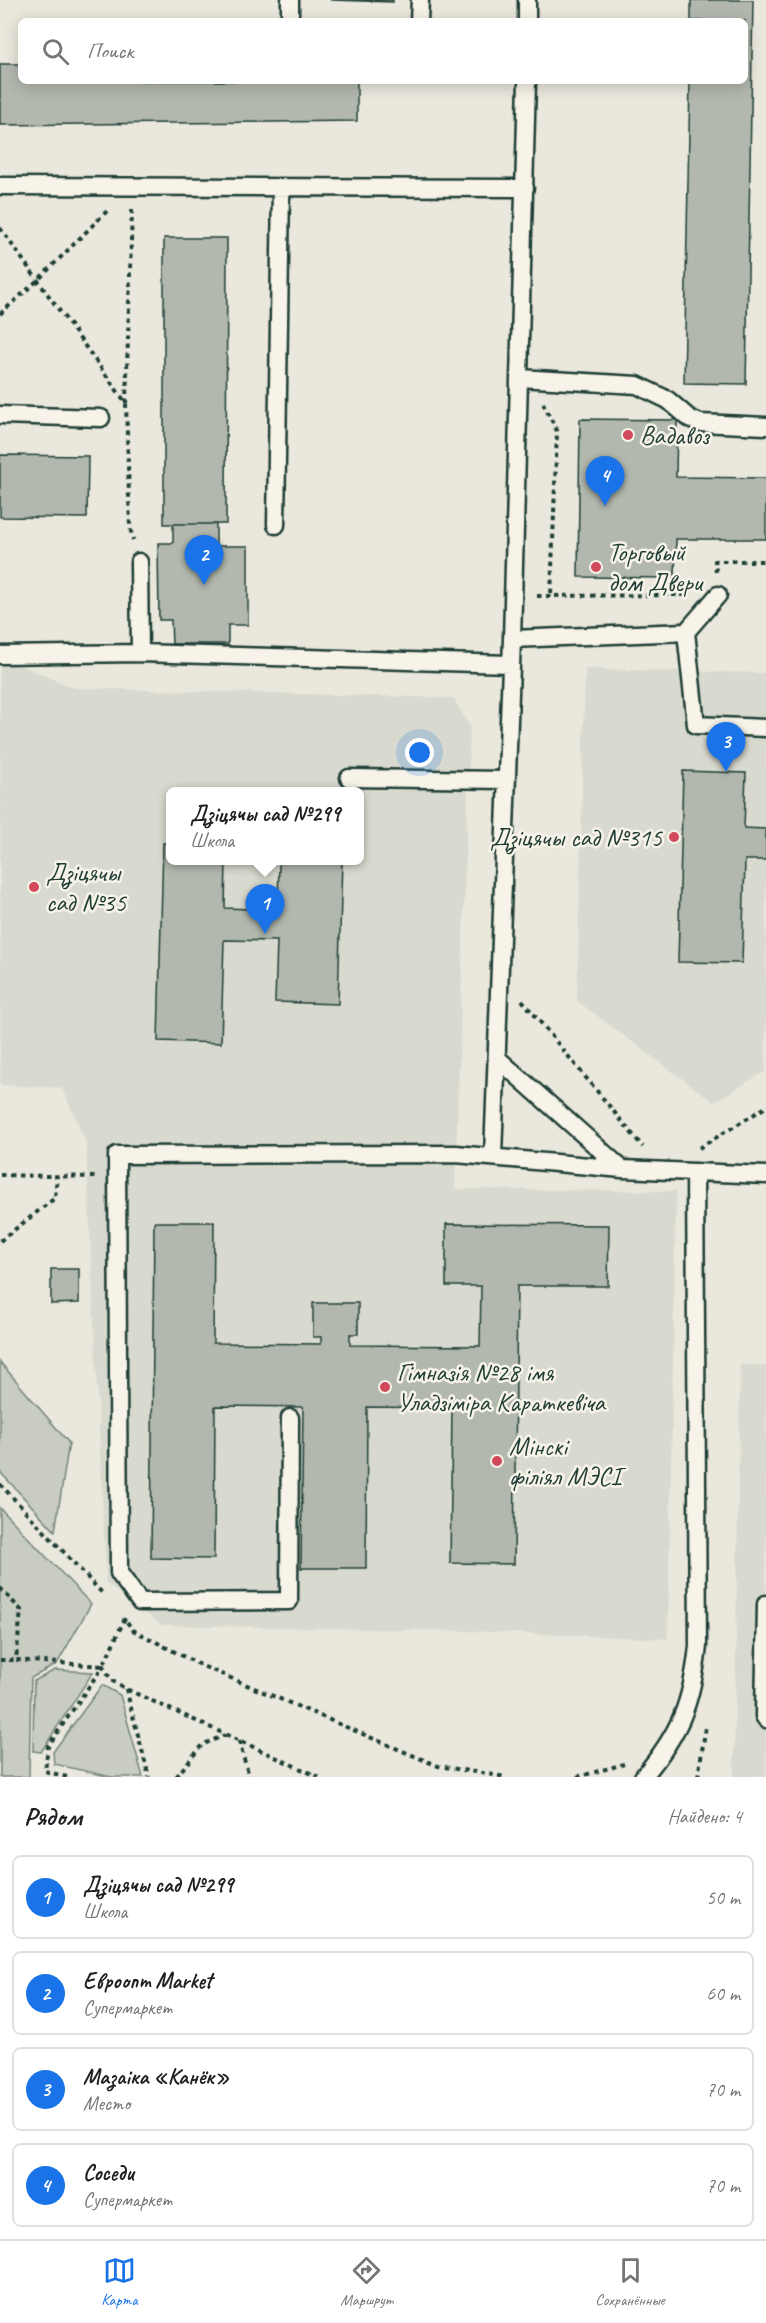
<!DOCTYPE html>
<html lang="ru">
<meta charset="utf-8">
<style>
body{margin:0;font-family:Caveat,sans-serif;background:#f2f2f2;color:#202124}
.you{position:absolute;left:420px;top:753px;width:21px;height:21px;margin:-15px;border:4px solid #fff;border-radius:50%;background:#1a73e8;box-shadow:0 0 0 9px #1a73e833}
.badge{display:grid;place-items:center;width:39px;height:39px;border-radius:50%;background:#1a73e8;color:#fff;font-size:20px;font-weight:700}
.pin{position:absolute;translate:-50% -50px;filter:drop-shadow(0 2px 3px #0008)}
.pin::after{content:'';position:absolute;top:32px;width:21px;height:18px;background:inherit;clip-path:polygon(0 0,100% 0,50% 100%)}
.popup{position:absolute;left:166px;top:787px;width:198px;height:78px;box-sizing:border-box;display:grid;place-content:center;border-radius:9px;background:#fff;filter:drop-shadow(0 2px 4px #0005);font-size:20px;white-space:nowrap;color:#757577}
.popup b{font-size:22px;color:#202124}
.popup::after{content:'';position:absolute;left:50%;top:100%;margin-left:-12px;border:12px solid transparent;border-top-color:#fff}
.list{margin:0;padding:0;list-style:none}
h2{display:flex;justify-content:space-between;align-items:center;height:78px;margin:0;padding:0 24px;font-size:26px}
h2 small{font-size:20px;font-weight:400;color:#757577}
.list li{display:grid;grid-template-columns:39px 1fr auto;gap:18px;align-items:center;box-sizing:border-box;height:84px;margin:0 12px 12px;padding:0 12px;border:2px solid #e0e0e0;border-radius:9px}
.list b{display:block;font-size:22px;white-space:nowrap}
.list p{margin:0;font-size:20px;white-space:nowrap;color:#757577}
.list em{font-size:20px;font-style:normal;color:#757577}
.icon{flex:none;width:33px;height:33px;fill:none;stroke:currentColor;stroke-width:2;stroke-linecap:round;stroke-linejoin:round}
.map{position:relative;flex:none;width:766px;height:1777px;overflow:hidden}
.search{position:absolute;background:#fff;box-shadow:0 3px 15px #0003;left:18px;right:18px;top:18px;height:66px;display:flex;align-items:center;gap:15px;box-sizing:border-box;padding:0 21px;border-radius:9px;color:#757577;font-size:22px}
.sheet{height:462px;background:#fff}
nav{display:flex;justify-content:space-around;align-items:center;box-sizing:border-box;height:84px;border-top:2px solid #e0e0e0;background:#fff;font-size:16px;color:#757577}
nav a{display:grid;justify-items:center;gap:3px}
nav .on{color:#1a73e8}
.map>svg:first-child{display:block}
.built{fill:#d9dacf;fill-rule:evenodd}
.green{fill:#c8ccc1;stroke:#74847a;stroke-width:1.5}
.building{fill:#b2b8ae;stroke:#1f3d34;stroke-width:1.5}
.lines{fill:none;stroke-linecap:round;stroke-linejoin:round}
.lane-casing{stroke:#1f3d34;stroke-width:21}
.path{stroke:#1f3d34;stroke-width:4;stroke-dasharray:4.5 4.5;stroke-linecap:butt}
.lane{stroke:#f7f3e8;stroke-width:16}
.poi-dot{fill:#d1495b;stroke:#f7f3e8;stroke-width:2}
.labels{text-anchor:middle;stroke-width:5;stroke-linejoin:round;paint-order:stroke}
.poi-label{font-size:26px;fill:#1f3d34;stroke:#f7f3e8;text-anchor:start}
</style>
<div class="map">
<svg width="766" height="1777" viewBox="0 0 766 1777">
<rect width="100%" height="100%" fill="#eae8dd"/>
<filter id="ink" filterUnits="userSpaceOnUse"><feTurbulence type="fractalNoise" baseFrequency=".0167" numOctaves="2"/><feDisplacementMap in="SourceGraphic" scale="12" xChannelSelector="R" yChannelSelector="G"/><feConvolveMatrix kernelMatrix="1 2 1 2 8 2 1 2 1" color-interpolation-filters="sRGB"/></filter>
<g filter="url(#ink)">
<!-- built -->
<path class="built" d="M0,657L75,688L453,698L470,727L455,1189L676,1191L668,1639L464,1631L161,1625L106,1583L86,1142L62,1088L0,1085ZM170,792H360V860H170Z
M585,669L766,673V1071L714,1102L577,1001Z
M740,1364L766,1366V1777H734Z"/>
<!-- green -->
<path class="green" d="M0,1362L69,1443L55,1531L0,1472Z
M0,1508L91,1604L57,1664L31,1678L29,1777H0Z
M55,1670L93,1672L41,1752L33,1751L34,1681Z
M102,1685L120,1695L143,1777H111L54,1764L53,1752Z"/>
<!-- building -->
<path class="building" d="M330,0H393V2Z
M691,0H753L746,384L684,383L690,81H745V21H691Z
M0,64H21V81H357V121L0,125Z
M164,238H227L226,524H164Z
M580,419L677,420L676,477L766,478V539H676L675,578L578,577Z
M0,455L88,456L87,518L0,517Z
M173,524H216V546H248V625H228V644H172L171,620H159L158,543H173Z
M683,771L746,773L744,828L766,829V860H745L742,963L678,962Z
M163,843L170,844V860H226L225,908L278,910L279,860H342L338,1004L275,1002L277,941L224,940L221,1043L158,1041Z
M154,1222H214L213,1343L321,1344V1337H313V1303H358V1334H350V1345L480,1346L481,1286H446V1224L609,1225L608,1286H517L514,1564L450,1563L452,1408L367,1407L366,1568H301L303,1407L215,1406L214,1559L151,1558Z
M51,1269H79V1303L51,1304Z"/>
<g class="lines">
<defs>
<path id="lane" d="M527,0V21
M290,21V0
M419,21L420,0
M0,186L525,188
M519,378L637,385L668,400L689,418L700,423L766,426
M0,415L101,418
M276,525L281,187
M139,562L140,653L510,664
M686,632L696,725L766,728
M512,639L686,632L718,595
M0,655L140,653
M349,778L506,780
M497,1058L622,1169
M493,1156L512,639L527,81
M290,1418L289,1601L140,1602L119,1573L117,1155L456,1154L622,1169L766,1175
M766,1604L764,1716L766,1719
M643,1777C680,1733 692,1703 698,1646L695,1172"/>
</defs>
<!-- lane casing -->
<use href="#lane" class="lane-casing"/>
<!-- path -->
<path class="path" d="M0,228L126,403L130,527L133,540
M0,314L39,279L109,209
M126,403L132,209
M543,403L557,431L551,596
M716,572L715,561H766
M537,596L685,595
M522,1000L643,1147
M699,1148L766,1107
M0,1175L95,1177
M0,1241L55,1198L57,1176
M0,1484L103,1594
M0,1588L21,1610L16,1660L103,1666L125,1618
M127,1622L133,1630L200,1665L438,1766L506,1777
M0,1660H16
M126,1689L149,1777
M239,1741L249,1777
M67,1777L45,1771L48,1746L103,1666L111,1680L126,1689L319,1777
M176,1777L202,1745L225,1735
M577,1777L624,1764
M698,1777L706,1725"/>
<!-- lane -->
<use href="#lane" class="lane"/>
</g>
</g>
<!-- markers -->
<g class="poi-dot">
<circle cx="628" cy="435" r="6"/>
<circle cx="596" cy="567" r="6"/>
<circle cx="674" cy="837" r="6"/>
<circle cx="34" cy="887" r="6"/>
<circle cx="385" cy="1387" r="6"/>
<circle cx="497" cy="1461" r="6"/>
</g>
<g class="labels">
<!-- poi labels -->
<g class="poi-label">
<text x="640" y="444">Вадавоз</text>
<text x="608" y="561">Торговый<tspan x="608" dy="30">дом Двери</tspan></text>
<text x="662" y="846" text-anchor="end">Дзіцячы сад №315</text>
<text x="46" y="881">Дзіцячы<tspan x="46" dy="30">сад №35</tspan></text>
<text x="397" y="1381">Гімназія №28 імя<tspan x="397" dy="30">Уладзіміра Караткевіча</tspan></text>
<text x="509" y="1455">Мінскі<tspan x="509" dy="30">філіял МЭСІ</tspan></text>
</g>
</g>
</svg>
<div class="you"></div>
<div class="pin badge" style="left:265px;top:934px">1</div>
<div class="popup"><b>Дзіцячы сад №299</b>Школа</div>
<div class="pin badge" style="left:204px;top:585px">2</div>
<div class="pin badge" style="left:726px;top:772px">3</div>
<div class="pin badge" style="left:605px;top:506px">4</div>
<div class="search"><svg class="icon" aria-label="search" viewBox="0 0 24 24"><circle cx="10" cy="10" r="6"/><path d="M15 15l6 6"/></svg>Поиск</div>
</div>
<section class="sheet">
<h2>Рядом<small>Найдено: 4</small></h2>
<ul class="list">
<li><span class="badge">1</span><div><b>Дзіцячы сад №299</b><p>Школа</p></div><em>50 m</em></li>
<li><span class="badge">2</span><div><b>Евроопт Market</b><p>Супермаркет</p></div><em>60 m</em></li>
<li><span class="badge">3</span><div><b>Мазаіка «Канёк»</b><p>Место</p></div><em>70 m</em></li>
<li><span class="badge">4</span><div><b>Соседи</b><p>Супермаркет</p></div><em>70 m</em></li>
</ul>
</section>
<nav>
<a class="on"><svg class="icon" aria-label="map" viewBox="0 0 24 24"><path d="M3 6l6-2 6 2 6-2v14l-6 2-6-2-6 2zM9 4v14M15 6v14"/></svg>Карта</a>
<a><svg class="icon" aria-label="directions" viewBox="0 0 24 24"><path d="M12 3l9 9-9 9-9-9zM9 14v-3h6M13 9l2 2-2 2"/></svg>Маршрут</a>
<a><svg class="icon" aria-label="saved" viewBox="0 0 24 24"><path d="M7 4h10v16l-5-4-5 4z"/></svg>Сохранённые</a>
</nav>
